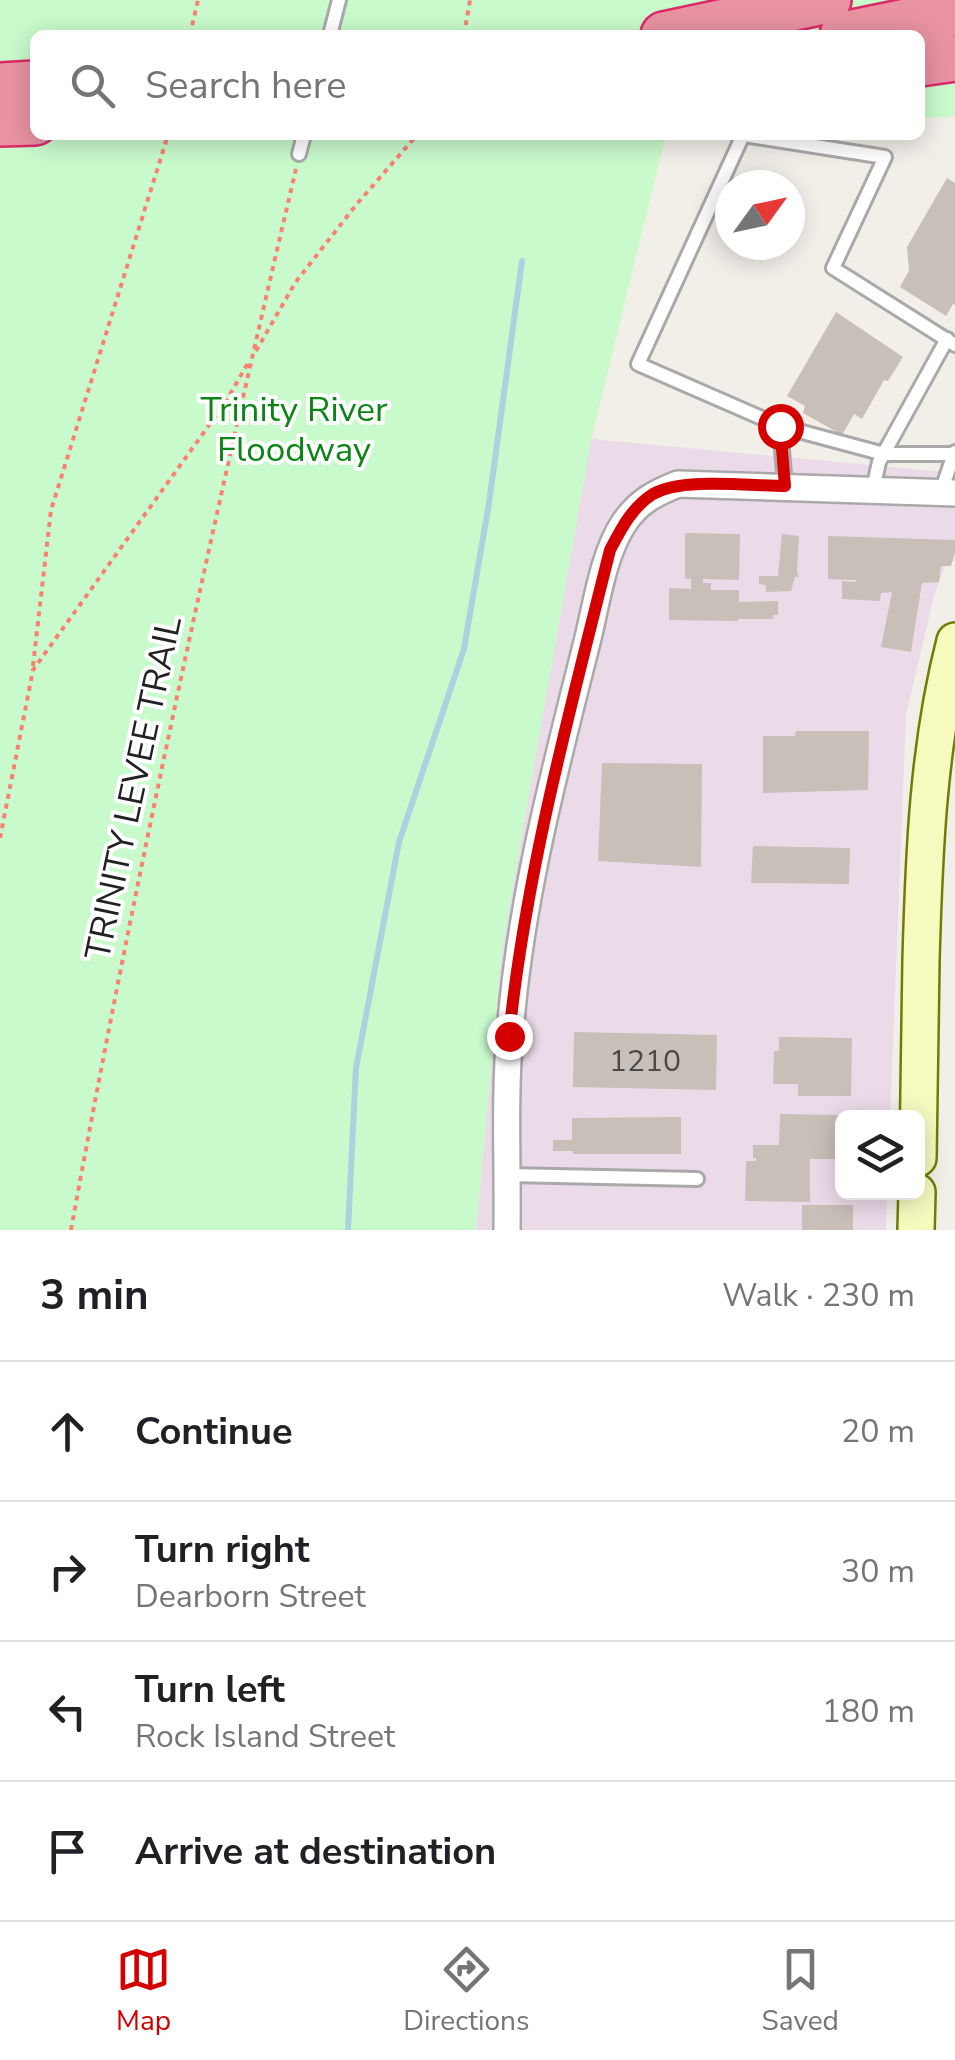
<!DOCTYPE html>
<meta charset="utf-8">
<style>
body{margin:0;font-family:"Nunito Sans",sans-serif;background:#f6f6f6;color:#202124}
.controls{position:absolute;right:30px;bottom:30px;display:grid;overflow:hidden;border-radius:15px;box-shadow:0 5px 25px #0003}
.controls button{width:90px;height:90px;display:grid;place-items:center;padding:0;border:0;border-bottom:2px solid #e0e0e0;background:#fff;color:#202124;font:50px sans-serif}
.compass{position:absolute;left:715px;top:170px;width:90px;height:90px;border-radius:50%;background:#fff;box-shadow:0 5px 25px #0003;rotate:57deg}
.stop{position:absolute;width:30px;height:30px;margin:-22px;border:8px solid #d40000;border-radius:50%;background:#fff}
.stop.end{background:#d40000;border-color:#fff;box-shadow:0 2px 10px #0008}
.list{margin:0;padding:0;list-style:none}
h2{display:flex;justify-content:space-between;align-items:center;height:130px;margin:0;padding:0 40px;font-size:42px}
h2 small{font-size:32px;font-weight:400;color:#757577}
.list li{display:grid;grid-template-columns:65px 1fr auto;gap:30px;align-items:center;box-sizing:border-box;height:140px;padding:0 40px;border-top:2px solid #e0e0e0}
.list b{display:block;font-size:38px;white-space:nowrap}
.list p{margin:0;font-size:32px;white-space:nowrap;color:#757577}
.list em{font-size:32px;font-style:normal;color:#757577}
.icon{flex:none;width:55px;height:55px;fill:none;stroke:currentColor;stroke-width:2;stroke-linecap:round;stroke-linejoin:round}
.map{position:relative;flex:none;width:955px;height:1230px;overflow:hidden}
.search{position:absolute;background:#fff;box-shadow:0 5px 25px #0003;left:30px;right:30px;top:30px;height:110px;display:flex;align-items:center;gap:25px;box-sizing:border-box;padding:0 35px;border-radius:15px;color:#757577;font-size:38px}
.sheet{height:690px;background:#fff}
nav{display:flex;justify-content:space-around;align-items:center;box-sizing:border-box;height:140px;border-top:2px solid #e0e0e0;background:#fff;font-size:28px;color:#757577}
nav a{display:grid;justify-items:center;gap:5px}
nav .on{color:#d40000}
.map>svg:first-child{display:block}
.industrial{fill:#ebdbe8}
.park{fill:#c8facc}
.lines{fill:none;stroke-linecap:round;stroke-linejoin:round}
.stream{stroke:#aad3df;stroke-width:6}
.building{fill:#c7bfb8}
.lane-casing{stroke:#a9a9a9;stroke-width:18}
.street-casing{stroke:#a9a9a9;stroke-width:30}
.secondary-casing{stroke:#707d05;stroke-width:40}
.highway-casing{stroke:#dc2a67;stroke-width:50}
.path{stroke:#fa8072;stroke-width:4;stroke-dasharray:5 5;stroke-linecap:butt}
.lane{stroke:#fff;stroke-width:12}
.street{stroke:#fff;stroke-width:25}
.secondary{stroke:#f7fabf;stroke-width:35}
.highway{stroke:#e892a2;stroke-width:45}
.route{stroke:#d40000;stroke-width:12}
.labels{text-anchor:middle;stroke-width:8;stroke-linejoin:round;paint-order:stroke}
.number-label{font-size:30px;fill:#4b4948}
.park-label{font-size:35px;fill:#0c8416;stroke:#fff}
.street-label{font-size:35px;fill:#222;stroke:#fff}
</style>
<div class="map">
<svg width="955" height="1230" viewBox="0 0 955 1230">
<rect width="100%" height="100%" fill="#f2efe9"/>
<!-- industrial -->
<path class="industrial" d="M591,439L955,473V538L934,596L906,715L890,1117L842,1118V1192L887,1193L886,1230H476L502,949Z"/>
<!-- park -->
<path class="park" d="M0,0H955V116L920,118V35H35V135H666L591,440L502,949L476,1230H0Z"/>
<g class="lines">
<!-- stream -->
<path class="stream" d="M348,1230L356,1068L399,842L464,649L489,503L522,261"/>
</g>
<!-- building -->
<path class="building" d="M947,178L955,183V305L953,304L946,316L900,287L909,271L907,247Z
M836,312L903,357L888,381L884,380L862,419L854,414L842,435L803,413L805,406L787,396Z
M685,533L740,534L739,580L703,579V583H711V590H739V602L778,601V615H773V619H738V621L669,620V588L691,589V579H685Z
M782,534L799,536L797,572L799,577H795L791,591L766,592V585L759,584V576H778Z
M828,536L955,540V553L951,566H941L939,582L922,583L911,652L881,647L892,592L881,593L880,601L842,599V581L856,582V580L828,579Z
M796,731H869L868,790L763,793V736H795Z
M602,763L702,764L701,867L598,861Z
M753,846L850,848L849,884L751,883Z
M574,1032L717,1035L716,1090L573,1087Z
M779,1037L852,1038L851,1096H798V1084H773L774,1051H779Z
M780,1114L842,1115V1159H810V1202L745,1201L746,1161H756V1158H753V1145H779Z
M681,1117V1154H573V1151H553V1140H572V1118Z
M802,1205H853V1230H802Z"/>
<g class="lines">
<defs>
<path id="lane" d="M330,35L339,0
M299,154L304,135
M780,426L884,454H954L955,452
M785,486L780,426L638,364L743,135L885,157L833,268L955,345
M873,489L879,462L947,339
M941,492L954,454
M508,1175L697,1179"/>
<path id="street" d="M507,1230C508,1164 504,1098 510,1033C520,902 554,773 586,646C596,608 602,556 624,523C638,502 655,493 678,484L955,493"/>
<path id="secondary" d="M918,1158C919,1092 920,1026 921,960C924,853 928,746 955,641
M916,1230L917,1192"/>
<path id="highway" d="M664,35L828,0
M843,35L955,12
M920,63L955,58
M0,86L35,84
M0,123L35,122"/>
</defs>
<!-- lane casing -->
<use href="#lane" class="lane-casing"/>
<!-- street casing -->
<use href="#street" class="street-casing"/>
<!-- secondary casing -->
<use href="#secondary" class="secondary-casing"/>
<!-- highway casing -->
<use href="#highway" class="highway-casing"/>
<!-- path -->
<path class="path" d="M190,35L198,0
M464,35L470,0
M256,351L295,283L356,205L417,135
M33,666L51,510L168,135
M0,838L33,670L225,403L248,363
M71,1230C136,874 213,521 296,169"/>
<!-- lane -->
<use href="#lane" class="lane"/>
<!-- street -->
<use href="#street" class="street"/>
<!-- secondary -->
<use href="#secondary" class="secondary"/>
<!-- highway -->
<use href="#highway" class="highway"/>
</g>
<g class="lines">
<!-- route -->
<path class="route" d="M509,1036C526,871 570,710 610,550C621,529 632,507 653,494C682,477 750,486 785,486L780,426"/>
</g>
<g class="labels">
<!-- number labels -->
<g class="number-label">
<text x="645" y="1071">1210</text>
</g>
<!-- park labels -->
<g class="park-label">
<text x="294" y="421">Trinity River<tspan x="294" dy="40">Floodway</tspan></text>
</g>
<!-- street labels -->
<g class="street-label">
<text transform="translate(133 788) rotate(-78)" y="12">TRINITY LEVEE TRAIL</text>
</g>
</g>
</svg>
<div class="controls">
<button><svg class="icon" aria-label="layers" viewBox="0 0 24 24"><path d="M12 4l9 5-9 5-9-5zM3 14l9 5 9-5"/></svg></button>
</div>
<svg class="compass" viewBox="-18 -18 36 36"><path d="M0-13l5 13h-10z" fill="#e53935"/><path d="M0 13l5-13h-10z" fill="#757577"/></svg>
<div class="stop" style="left:780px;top:426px"></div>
<div class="stop end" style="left:509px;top:1036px"></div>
<div class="search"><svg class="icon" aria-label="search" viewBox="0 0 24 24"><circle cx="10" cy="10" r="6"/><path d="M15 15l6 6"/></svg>Search here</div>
</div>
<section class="sheet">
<h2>3 min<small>Walk · 230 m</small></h2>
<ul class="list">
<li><svg class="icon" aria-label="ahead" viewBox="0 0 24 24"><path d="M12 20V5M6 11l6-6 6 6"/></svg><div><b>Continue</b></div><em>20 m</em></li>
<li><svg class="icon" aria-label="right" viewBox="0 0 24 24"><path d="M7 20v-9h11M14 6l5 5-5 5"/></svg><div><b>Turn right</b><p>Dearborn Street</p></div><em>30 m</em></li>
<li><svg class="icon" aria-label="left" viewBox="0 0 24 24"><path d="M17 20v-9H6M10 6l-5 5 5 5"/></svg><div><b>Turn left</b><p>Rock Island Street</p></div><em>180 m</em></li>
<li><svg class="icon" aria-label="arrive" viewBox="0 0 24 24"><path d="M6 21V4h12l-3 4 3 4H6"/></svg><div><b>Arrive at destination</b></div></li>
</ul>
</section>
<nav>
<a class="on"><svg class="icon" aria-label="map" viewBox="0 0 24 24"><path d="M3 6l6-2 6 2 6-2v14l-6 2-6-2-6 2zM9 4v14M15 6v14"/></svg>Map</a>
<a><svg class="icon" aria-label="directions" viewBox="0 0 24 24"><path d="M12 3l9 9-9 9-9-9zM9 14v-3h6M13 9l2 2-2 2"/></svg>Directions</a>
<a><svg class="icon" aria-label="saved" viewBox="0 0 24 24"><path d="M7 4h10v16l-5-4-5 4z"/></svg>Saved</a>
</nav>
